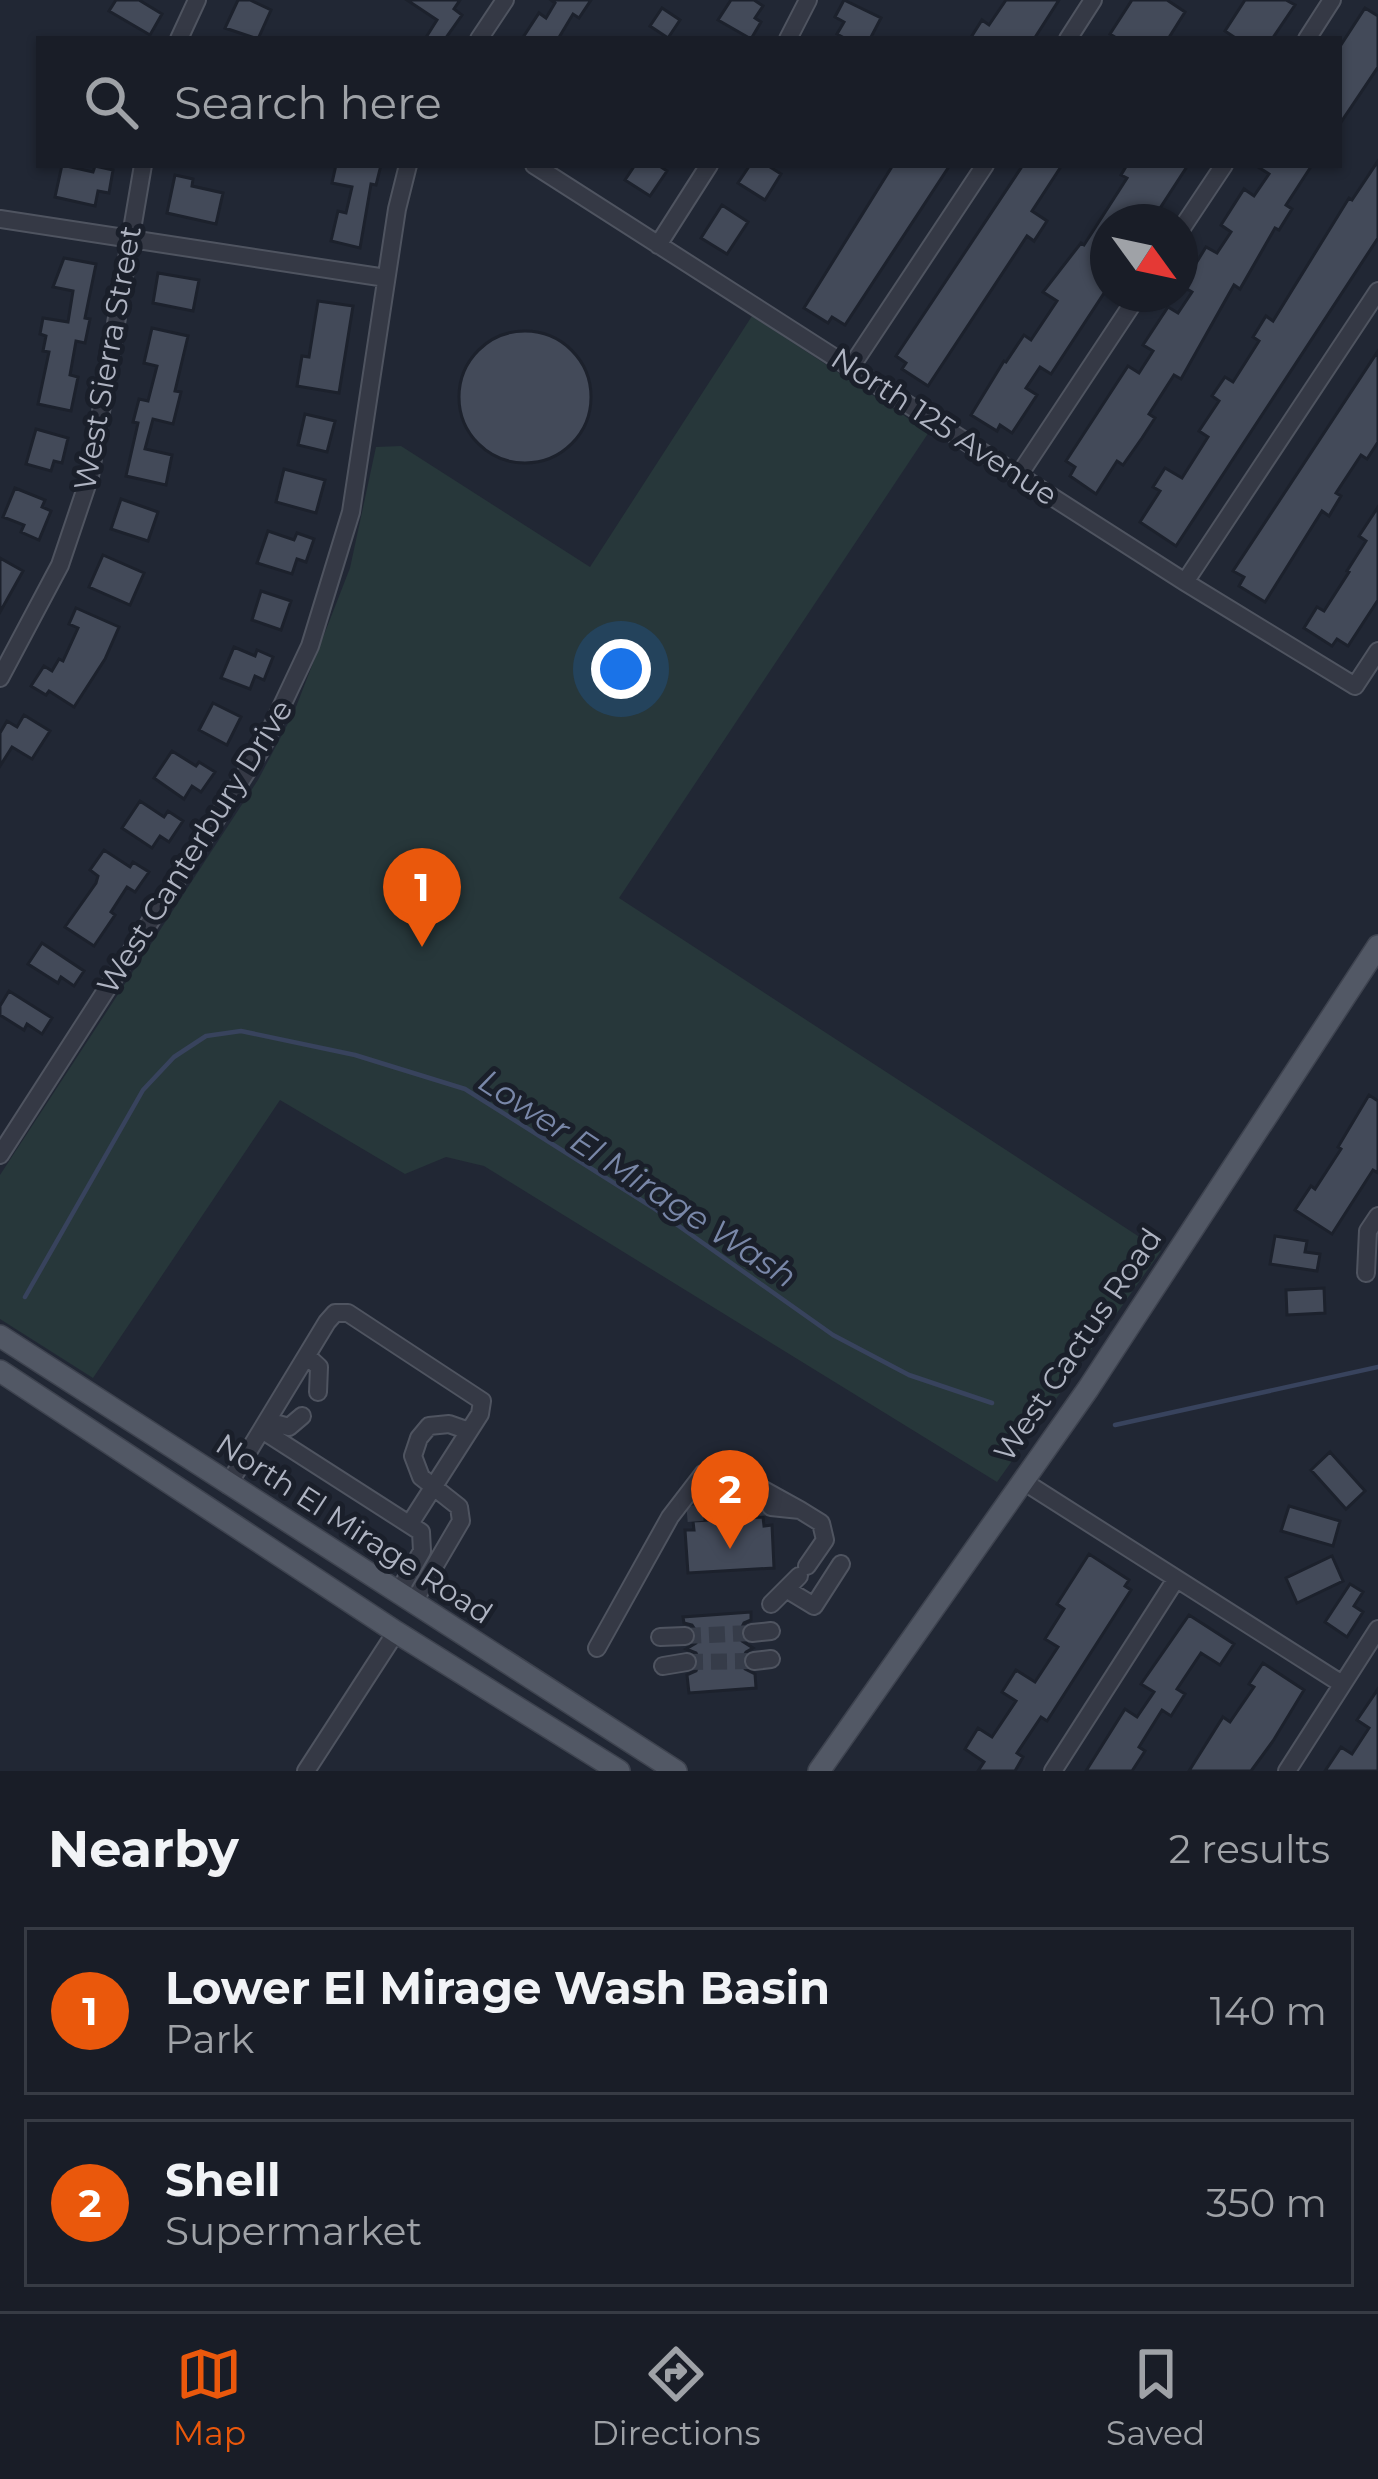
<!DOCTYPE html>
<style>
body{margin:0;font-family:Montserrat,sans-serif;background:#22262f;color:#f1f3f6}
.compass{position:absolute;left:1090px;top:204px;width:108px;height:108px;border-radius:50%;background:#191d27;box-shadow:0 3px 9px #0004;rotate:123deg}
.you{position:absolute;left:621px;top:669px;width:42px;height:42px;margin:-30px;border:9px solid #fff;border-radius:50%;background:#1a73e8;box-shadow:0 0 0 18px #1a73e833}
.badge{display:grid;place-items:center;width:78px;height:78px;border-radius:50%;background:#ea580c;color:#fff;font-size:39px;font-weight:700}
.pin{position:absolute;translate:-50% -99px;filter:drop-shadow(0 3px 6px #0008)}
.pin::after{content:'';position:absolute;top:63px;width:42px;height:36px;background:inherit;clip-path:polygon(0 0,100% 0,50% 100%)}
.list{margin:0;padding:0;list-style:none}
h2{display:flex;justify-content:space-between;align-items:center;height:156px;margin:0;padding:0 48px;font-size:51px}
h2 small{font-size:39px;font-weight:400;color:#9fa2a7}
.list li{display:grid;grid-template-columns:78px 1fr auto;gap:36px;align-items:center;box-sizing:border-box;height:168px;margin:0 24px 24px;padding:0 24px;border:3px solid #373b44;border-radius:0px}
.list b{display:block;font-size:45px;white-space:nowrap}
.list p{margin:0;font-size:39px;white-space:nowrap;color:#9fa2a7}
.list em{font-size:39px;font-style:normal;color:#9fa2a7}
.icon{flex:none;width:66px;height:66px;fill:none;stroke:currentColor;stroke-width:2;stroke-linecap:round;stroke-linejoin:round}
.map{position:relative;flex:none;width:1378px;height:1771px;overflow:hidden}
.search{position:absolute;background:#191d27;box-shadow:0 3px 9px #0004;left:36px;right:36px;top:36px;height:132px;display:flex;align-items:center;gap:30px;box-sizing:border-box;padding:0 42px;border-radius:0px;color:#9fa2a7;font-size:45px}
.sheet{height:540px;background:#191d27}
nav{display:flex;justify-content:space-around;align-items:center;box-sizing:border-box;height:168px;border-top:3px solid #373b44;background:#191d27;font-size:33px;color:#9fa2a7}
nav a{display:grid;justify-items:center;gap:6px}
nav .on{color:#ea580c}
.map>svg:first-child{display:block}
.green{fill:#27373a}
.lines{fill:none;stroke-linecap:round;stroke-linejoin:round}
.stream{stroke:#38435d;stroke-width:4.5}
.building{fill:#434a59;stroke:#1c212c;stroke-width:3}
.minor-tunnel{stroke:#363c49;stroke-width:16;stroke-dasharray:16 8;stroke-linecap:butt}
.minor-casing{stroke:#4f5460;stroke-width:20}
.major-casing{stroke:#3e434f;stroke-width:24}
.minor{stroke:#353945;stroke-width:16}
.major{stroke:#525865;stroke-width:21}
.labels{text-anchor:middle;stroke-width:10;stroke-linejoin:round;paint-order:stroke}
.street-label{font-size:30px;fill:#afb4c2;stroke:#1a1f2a}
.water-label{font-size:33px;font-style:italic;fill:#7987a8;stroke:#1a1f2a}
</style>
<div class="map">
<svg width="1378" height="1771" viewBox="0 0 1378 1771">
<rect width="100%" height="100%" fill="#212734"/>
<!-- green -->
<path class="green" d="M752,316L929,432L619,898L1161,1251L997,1482L484,1166L446,1157L405,1174L280,1100L93,1378L0,1319V1175L258,780L294,712L350,568L376,447L401,446L590,567Z"/>
<g class="lines">
<!-- stream -->
<path class="stream" d="M25,1297L143,1090L174,1057L206,1036L241,1031L355,1055L465,1089L652,1207L833,1335L909,1375L992,1403
M1115,1425L1378,1367"/>
</g>
<!-- building -->
<path class="building" d="M116,0H139L162,14L150,35L109,11Z
M238,0H250L271,10L258,39L225,28Z
M407,0H460L454,9L462,15L445,39H425L437,20Z
M551,0H591L579,18L573,14L558,39H522L539,13L546,18L555,3Z
M731,0H754L763,6L755,18L761,22L751,39L718,20Z
M844,0L881,18L870,39H846L837,34L844,22L835,17Z
M1006,0H1059L1034,39H970L982,20L989,25Z
M1132,0H1167L1185,12L1168,39H1118L1110,34Z
M1245,0H1286L1295,5L1272,39H1237L1225,31Z
M662,8L680,20L668,38L650,26Z
M1365,8L1378,16V67L1339,125V48Z
M1378,161V238L1176,546L1140,522L1160,491L1153,487L1165,468L1182,478L1208,437L1199,431L1219,401L1212,396L1225,377L1233,382L1259,341L1253,337L1266,316L1273,321L1349,198L1352,200Z
M62,165L93,172L95,166L113,170L109,193L98,191L95,206L55,197Z
M336,165H381L376,185L371,184L360,248L331,241L338,211L346,213L352,187L332,183Z
M635,165H658L667,171L650,196L625,180Z
M750,165H767L781,174L765,200L738,183Z
M893,165H950L845,325L832,317L828,323L804,308Z
M1023,165H1062L1032,211L1047,221L1034,241L1027,236L928,386L902,369L906,363L896,356Z
M1127,165H1188L1151,222H1108V287L1051,374L1040,367L1026,388L1037,395L1012,433L1000,425L997,431L971,415L1004,361L1006,362L1024,335L1031,340L1057,301L1043,292L1081,243L1084,245L1127,178L1121,175Z
M1255,165H1312L1286,205L1292,209L1279,230L1275,228L1240,289L1234,285L1181,379L1174,375L1149,414L1155,418L1142,438L1123,465L1117,461L1096,494L1070,476L1075,467L1066,461L1128,366L1139,373L1153,351L1143,345L1168,307L1178,313L1192,292L1182,286L1206,247L1217,253L1231,232L1221,225L1244,189L1254,196L1269,174Z
M175,175L193,179L192,186L223,193L216,224L167,213Z
M722,205L748,222L727,254L701,238Z
M64,258L96,264L85,318L90,319L85,343L76,341L70,375L78,377L71,411L38,404L49,352L43,351L46,336L40,334L43,318L68,322L73,291L53,287Z
M158,273L199,280L193,311L153,303Z
M318,301L353,306L339,393L297,386L302,356L309,357Z
M152,328L188,336L175,391L181,392L173,424L153,419L145,449L172,455L166,485L126,476L138,423L133,422L139,399L148,401L157,366L144,363Z
M459 397a66 66 0 1 1 132 0a66 66 0 1 1-132 0Z
M1378,351V442L1367,459L1361,455L1336,493L1341,496L1329,516L1322,511L1265,602L1239,586L1244,577L1233,571Z
M305,414L335,421L327,452L298,445Z
M36,429L68,438L62,463L54,461L51,471L26,464Z
M284,469L325,480L316,513L276,502Z
M15,488L45,500L42,507L51,511L39,540L21,532L24,525L3,517Z
M121,499L158,512L148,541L111,529Z
M1378,507V600L1348,646L1337,639L1332,646L1304,628L1317,607L1324,611L1349,572L1347,571L1366,541L1359,536Z
M268,531L294,540L297,533L314,539L306,562L297,559L292,574L257,563Z
M103,555L144,573L130,605L89,587Z
M0,558L23,571L0,612Z
M261,591L291,601L281,630L252,620Z
M76,608L119,627L105,659L74,707L49,691L46,695L31,686L44,666L52,671L59,659L63,661L78,628L69,624Z
M234,647L255,656L257,650L273,657L264,680L255,676L250,689L221,678Z
M213,703L241,717L227,745L199,730Z
M24,715L50,731L32,759L12,747L0,766V733L7,721L17,727Z
M172,751L196,766L199,762L215,772L201,792L192,786L184,799L154,778Z
M140,801L164,817L168,811L183,821L169,842L160,836L152,848L122,828Z
M104,850L130,867L133,862L149,872L135,892L127,887L111,912L115,915L94,946L65,927L96,883L98,876L90,870Z
M42,943L84,971L74,986L61,977L58,983L28,964Z
M9,991L52,1018L42,1034L27,1024L24,1030L0,1015V1006Z
M1369,1095L1378,1101V1173L1373,1170L1332,1234L1295,1210L1311,1186L1315,1189L1341,1149L1338,1147Z
M1275,1236L1307,1241L1305,1252L1320,1254L1317,1271L1270,1264Z
M1324,1288L1325,1313L1287,1315L1286,1290Z
M1330,1452L1365,1491L1346,1509L1311,1470Z
M1289,1506L1340,1521L1333,1546L1281,1531Z
M763,1517L764,1526L772,1525L774,1568L688,1573L685,1530H694L693,1521Z
M1089,1554L1129,1580L1125,1586L1131,1590L1047,1721L1041,1717L1017,1753L1023,1757L1015,1771H978L984,1762L965,1749L978,1728L992,1737L1016,1701L1002,1692L1016,1670L1035,1682L1058,1647L1045,1639L1064,1609L1057,1604Z
M1332,1556L1343,1581L1297,1603L1286,1578Z
M1350,1584L1363,1592L1354,1606L1363,1612L1347,1637L1325,1622Z
M751,1612V1620L744,1623L739,1633L742,1641L753,1648L746,1652L741,1661L745,1669L755,1674L756,1688L689,1693L687,1675L696,1671L700,1661L696,1653L686,1649L696,1643L698,1634L692,1625L684,1623L683,1617Z
M1189,1615L1234,1644L1220,1665L1201,1653L1177,1689L1185,1694L1171,1716L1162,1710L1139,1747L1145,1751L1132,1771H1086L1125,1709L1137,1717L1154,1692L1141,1684Z
M1263,1663L1304,1690L1273,1741L1251,1771H1189L1223,1717L1230,1722L1254,1687L1249,1684Z
M1378,1689V1771H1325L1341,1747L1352,1754L1369,1728L1357,1720Z"/>
<g class="lines">
<!-- minor-tunnel -->
<path class="minor-tunnel" d="M687,1514L771,1507
M685,1636L752,1633
M687,1662L754,1661"/>
<defs>
<path id="minor" d="M179,39L197,0
M479,39L505,0
M788,39L808,0
M1068,39L1093,0
M1307,39L1332,0
M534,165L1185,582L1355,686L1378,651
M0,219L386,278
M1180,231L1224,165
M658,245L709,165
M851,367L985,165
M1019,475L1139,294
M1185,582L1378,291
M0,678L60,565L90,476L143,165
M0,1155L262,748L310,646L351,512L397,209L408,165
M1366,1273L1368,1231L1378,1216
M307,1356L319,1367L318,1392
M267,1421L289,1427L302,1416
M262,1430L421,1532L422,1551L398,1593
M1023,1481L1342,1684
M228,1485L327,1322L335,1313H348L482,1401L480,1414L411,1522
M771,1507L800,1510L821,1523L825,1540L807,1566
M786,1589L814,1606L841,1564
M413,1603L461,1521L459,1507L421,1477L413,1456L419,1438L429,1426L449,1424L469,1431
M771,1604L799,1576
M752,1633L771,1631
M660,1637L685,1636
M597,1648L670,1517L703,1474L733,1473L800,1510
M754,1661L771,1659
M663,1666L687,1662
M306,1771L396,1632
M1053,1771L1176,1579
M1287,1771L1378,1629"/>
<path id="major" d="M0,1336L676,1771
M0,1371L396,1632L619,1771
M819,1771L1088,1389L1378,946"/>
</defs>
<!-- minor casing -->
<use href="#minor" class="minor-casing"/>
<!-- major casing -->
<use href="#major" class="major-casing"/>
<!-- minor -->
<use href="#minor" class="minor"/>
<!-- major -->
<use href="#major" class="major"/>
</g>
<g class="labels">
<!-- street labels -->
<g class="street-label">
<text transform="translate(108 358) rotate(-80)" y="10">West Sierra Street</text>
<text transform="translate(944 427) rotate(33)" y="10">North 125 Avenue</text>
<text transform="translate(195 847) rotate(-58)" y="10">West Canterbury Drive</text>
<text transform="translate(1078 1345) rotate(-56)" y="10">West Cactus Road</text>
<text transform="translate(354 1529) rotate(33)" y="10">North El Mirage Road</text>
</g>
<!-- water labels -->
<g class="water-label">
<text transform="translate(638 1178) rotate(33)" y="12">Lower El Mirage Wash</text>
</g>
</g>
</svg>
<svg class="compass" viewBox="-18 -18 36 36"><path d="M0-13l5 13h-10z" fill="#e53935"/><path d="M0 13l5-13h-10z" fill="#9fa2a7"/></svg>
<div class="you"></div>
<div class="pin badge" style="left:422px;top:947px">1</div>
<div class="pin badge" style="left:730px;top:1549px">2</div>
<div class="search"><svg class="icon" aria-label="search" viewBox="0 0 24 24"><circle cx="10" cy="10" r="6"/><path d="M15 15l6 6"/></svg>Search here</div>
</div>
<section class="sheet">
<h2>Nearby<small>2 results</small></h2>
<ul class="list">
<li><span class="badge">1</span><div><b>Lower El Mirage Wash Basin</b><p>Park</p></div><em>140 m</em></li>
<li><span class="badge">2</span><div><b>Shell</b><p>Supermarket</p></div><em>350 m</em></li>
</ul>
</section>
<nav>
<a class="on"><svg class="icon" aria-label="map" viewBox="0 0 24 24"><path d="M3 6l6-2 6 2 6-2v14l-6 2-6-2-6 2zM9 4v14M15 6v14"/></svg>Map</a>
<a><svg class="icon" aria-label="directions" viewBox="0 0 24 24"><path d="M12 3l9 9-9 9-9-9zM9 14v-3h6M13 9l2 2-2 2"/></svg>Directions</a>
<a><svg class="icon" aria-label="saved" viewBox="0 0 24 24"><path d="M7 4h10v16l-5-4-5 4z"/></svg>Saved</a>
</nav>
